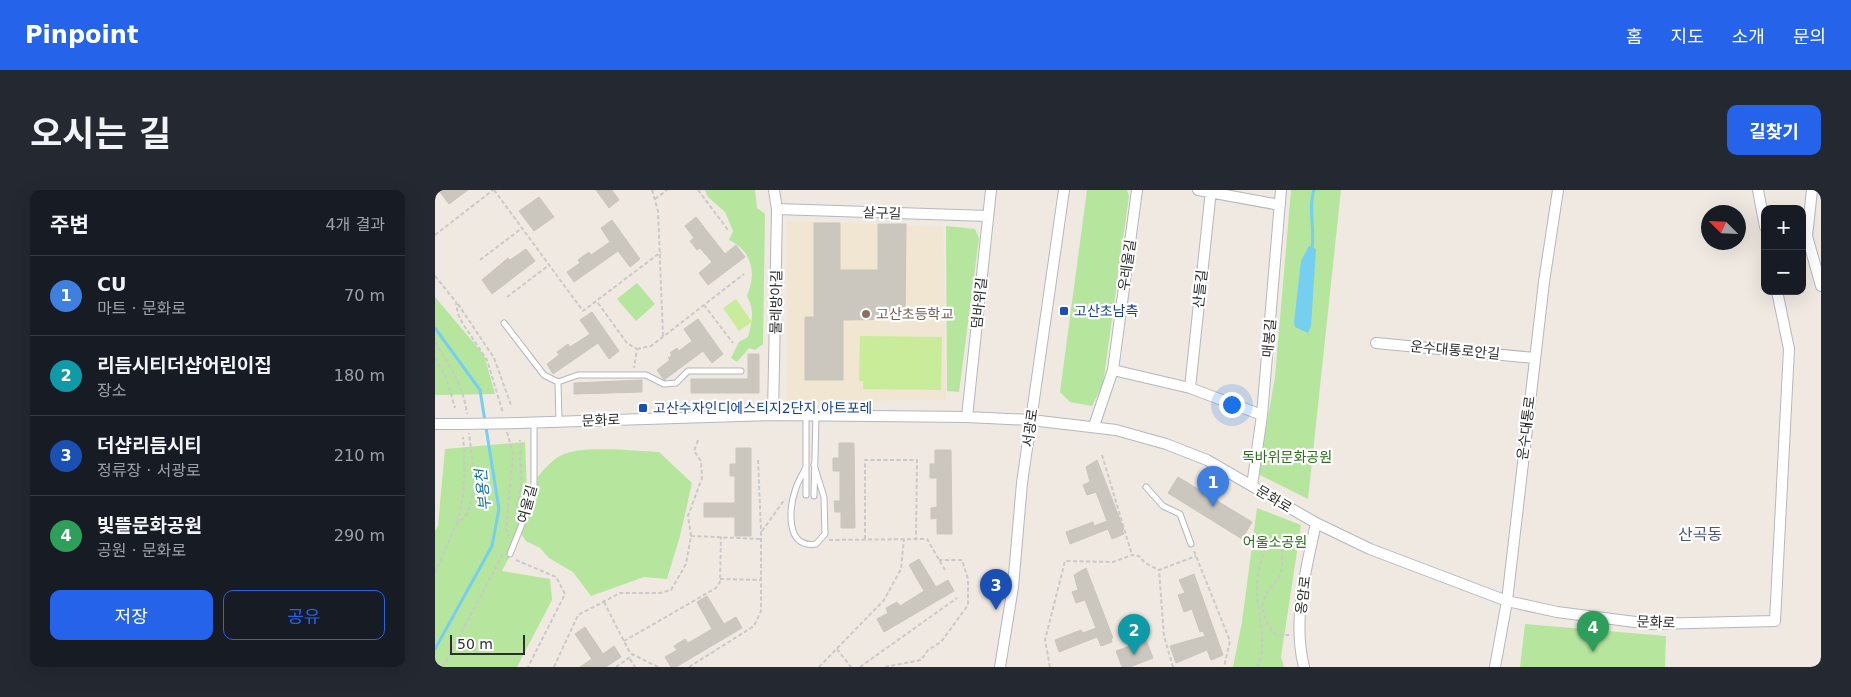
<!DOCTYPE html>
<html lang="ko">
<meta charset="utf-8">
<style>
body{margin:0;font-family:"DejaVu Sans","Noto Sans KR",sans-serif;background:#242831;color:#f1f3f6}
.controls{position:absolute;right:15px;top:15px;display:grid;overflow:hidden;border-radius:10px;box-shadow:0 5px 20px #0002}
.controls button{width:45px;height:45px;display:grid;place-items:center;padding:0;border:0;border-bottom:1px solid #363941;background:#171b24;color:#f1f3f6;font:25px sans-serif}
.compass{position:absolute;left:1266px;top:15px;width:45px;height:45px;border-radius:50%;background:#171b24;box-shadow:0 5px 20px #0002;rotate:294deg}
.scale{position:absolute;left:15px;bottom:12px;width:75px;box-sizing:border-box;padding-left:5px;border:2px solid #2e2e2e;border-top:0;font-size:14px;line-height:18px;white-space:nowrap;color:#2e2e2e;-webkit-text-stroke:4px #fff;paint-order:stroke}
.you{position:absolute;left:796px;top:214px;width:18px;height:18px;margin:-12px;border:4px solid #fff;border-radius:50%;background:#1a73e8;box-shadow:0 0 0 8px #1a73e833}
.badge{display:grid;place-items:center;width:32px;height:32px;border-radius:50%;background:#2563eb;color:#fff;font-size:16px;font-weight:700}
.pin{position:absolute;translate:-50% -41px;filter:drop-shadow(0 1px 2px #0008)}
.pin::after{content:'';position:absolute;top:26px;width:18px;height:15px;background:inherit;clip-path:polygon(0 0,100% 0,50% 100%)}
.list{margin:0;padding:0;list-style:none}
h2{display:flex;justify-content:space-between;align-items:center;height:65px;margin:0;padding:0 20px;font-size:21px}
h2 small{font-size:16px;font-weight:400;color:#9ea1a6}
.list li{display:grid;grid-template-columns:32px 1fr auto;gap:15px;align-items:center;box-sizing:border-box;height:80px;padding:0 20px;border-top:1px solid #363941}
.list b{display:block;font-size:19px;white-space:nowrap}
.list p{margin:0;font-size:16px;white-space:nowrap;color:#9ea1a6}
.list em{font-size:16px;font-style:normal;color:#9ea1a6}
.actions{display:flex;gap:10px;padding:15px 20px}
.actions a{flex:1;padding:11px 0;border:1px solid #2563eb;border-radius:10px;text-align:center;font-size:18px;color:#2563eb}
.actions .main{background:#2563eb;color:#fff}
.map{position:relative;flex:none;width:1386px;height:477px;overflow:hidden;border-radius:10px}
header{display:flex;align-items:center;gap:30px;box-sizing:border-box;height:70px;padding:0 25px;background:#2563eb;color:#fff}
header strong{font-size:24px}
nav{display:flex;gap:28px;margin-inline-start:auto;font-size:18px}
.intro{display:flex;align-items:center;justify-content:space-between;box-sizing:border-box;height:120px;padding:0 30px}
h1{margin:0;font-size:35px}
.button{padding:12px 22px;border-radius:10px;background:#2563eb;color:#fff;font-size:18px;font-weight:700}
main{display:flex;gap:30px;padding:0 30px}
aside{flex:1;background:#171b24;border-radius:10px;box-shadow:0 5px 20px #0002}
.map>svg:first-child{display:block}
.education{fill:#f0e6d1}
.green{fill:#b6e59e}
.pitch{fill:#c9ec9a}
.water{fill:#75cff0}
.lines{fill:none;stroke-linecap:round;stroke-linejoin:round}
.stream{stroke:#75cff0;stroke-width:3}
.building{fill:#cbc7bf;stroke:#cbc5ba}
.lane-casing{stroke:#b4b7c1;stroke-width:7}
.street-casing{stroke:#b4b7c1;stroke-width:12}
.path{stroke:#c9c9c9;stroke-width:2;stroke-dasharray:4 2.5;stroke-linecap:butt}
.lane{stroke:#fff;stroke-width:5}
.street{stroke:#fff;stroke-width:10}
.street-bridge-casing{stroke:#b4b7c1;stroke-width:12;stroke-linecap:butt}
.street-bridge{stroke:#fff;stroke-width:10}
.transit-dot{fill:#1a4fb4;stroke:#fff;stroke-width:2}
.education-dot{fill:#8d6e63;stroke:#fff;stroke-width:2}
.labels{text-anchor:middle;stroke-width:4.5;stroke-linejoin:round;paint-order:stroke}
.street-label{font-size:14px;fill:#2e2e2e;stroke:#fff}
.transit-label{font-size:14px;fill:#164399;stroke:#fff;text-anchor:start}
.education-label{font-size:14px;fill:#785e54;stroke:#fff;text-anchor:start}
.park-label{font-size:14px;fill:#2c6e1b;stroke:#fff}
.water-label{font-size:15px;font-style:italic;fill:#0d6fa3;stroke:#fff}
.quarter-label{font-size:16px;fill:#4d5680;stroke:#fff}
</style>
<header>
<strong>Pinpoint</strong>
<nav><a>홈</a><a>지도</a><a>소개</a><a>문의</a></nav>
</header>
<div class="intro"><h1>오시는 길</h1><a class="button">길찾기</a></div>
<main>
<aside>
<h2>주변<small>4개 결과</small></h2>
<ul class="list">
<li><span class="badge" style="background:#3f7fe0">1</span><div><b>CU</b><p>마트 · 문화로</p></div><em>70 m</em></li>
<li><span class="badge" style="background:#0f9aa8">2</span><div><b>리듬시티더샵어린이집</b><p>장소</p></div><em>180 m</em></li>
<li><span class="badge" style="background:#1a4fb4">3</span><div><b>더샵리듬시티</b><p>정류장 · 서광로</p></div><em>210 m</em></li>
<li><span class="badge" style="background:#2e9e5b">4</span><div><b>빛뜰문화공원</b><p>공원 · 문화로</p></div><em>290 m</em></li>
</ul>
<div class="actions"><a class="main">저장</a><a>공유</a></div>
</aside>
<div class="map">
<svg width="1386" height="477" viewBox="0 0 1386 477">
<rect width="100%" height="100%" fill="#efe9e1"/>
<!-- education -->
<path class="education" d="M352,31L508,37L511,210L352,211Z"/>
<!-- green -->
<path class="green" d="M270,0H320L322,18L330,24L328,154L320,160L314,158L302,172L296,168L304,152L313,147C317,132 320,120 312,106C322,83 317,61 294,50L298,41L290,22L273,7Z
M652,0H692L694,6L668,194L657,216L635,212L625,202Z
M856,0H906L873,309L823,284L840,187Z
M511,36L540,39L544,48L524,202L512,201Z
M202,93L220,114L201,131L182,109Z
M0,107L49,165L60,204L0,205Z
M90,252L92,302C101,289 110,276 123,267C142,254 201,261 224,262L257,293L245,346L232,389L209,387L156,406L138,382L114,368L105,358L91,351L86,344L67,381L115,389L117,410L82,477H0V341L3,336L10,259Z
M822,318L866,335L846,467L849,477H798L807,432Z
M1090,434L1231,446L1230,477H1085Z"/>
<!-- pitch -->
<path class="pitch" d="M301,109L317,132L304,141L288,118Z
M425,146L507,147L506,200L428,199V191H424Z"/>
<!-- water -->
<path class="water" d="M874,56L881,59L876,136L873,143L860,137L859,132L866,71Z"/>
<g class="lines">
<!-- stream -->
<path class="stream" d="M877,58C880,40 873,16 879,0
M0,138L45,200L64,319L57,356L0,459"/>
</g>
<!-- building -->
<path class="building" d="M8,0H33L14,14L5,2Z
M161,0H177L184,10L174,18Z
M104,7L119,27L99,41L84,21Z
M261,27L290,64L301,55L310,67L273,95L264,83L277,72L265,58L262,60L255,51L259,48L250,36Z
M177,30L205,69L195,77L183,61L139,92L132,82L145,73L143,70L154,62L156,65L175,52L166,38Z
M379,33H405V80H443V34H471L470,129L408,130V190H370V127H379Z
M91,59L100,71L57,104L47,90L73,68L75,70Z
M157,122L184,161L174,169L163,153L118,184L112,174L124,165L122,162L133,154L135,157L155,144L145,130Z
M263,129L288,164L277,173L268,161L229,190L222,180L235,170L233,168L237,165L235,163L242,158L244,161L257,151L249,139Z
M313,164H324V203H256V189H313Z
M207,190V202L139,204V193Z
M404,253H419L420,338H406V322H400L399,311H405V281H398V268H404Z
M301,258H316V346H300V327H269V313H300V286H295V274H301Z
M500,260H516L517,344H502V328L496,329V318L502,317V288H495V274H500Z
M662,270L689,340H687L689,344L677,349L673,339L635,354L631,342L658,332L659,336L672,331L661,302L652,305L648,295L655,292L651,277Z
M743,287L817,332L807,349L733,303Z
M484,369L501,397L513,390L519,401L449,442L442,429L453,423L451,418L462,412L465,416L489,401L474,375Z
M651,378L678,448H676L677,452L666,456L662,447L624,462L620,450L646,440L648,443L661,438L650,410L641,413L637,402L643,400L639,385Z
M759,384L788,465L776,470L772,460L741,473L735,456L770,446L768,441L765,442L757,419L749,422L743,405L750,403L744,390Z
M272,406L289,434L301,427L307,438L241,477H236L230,467L242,460L239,456L250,449L253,453L277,439L262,412Z
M150,437L168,464L179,456L186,467L171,477H145L157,469L140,444Z
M711,450L718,468L695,477H687L681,461Z"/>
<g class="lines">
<defs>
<path id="lane" d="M69,133L109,185L123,192L143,185H211L229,194L241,193L253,181H306
M123,192L124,231
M371,277C368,284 363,291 361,298C354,318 350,359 381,354L390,344L389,307L379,275
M711,297L728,316L745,324L756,354
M371,305V225
M379,306L381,226
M75,364L95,314L99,295V233"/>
<path id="street" d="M763,0L845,15
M1323,0L1330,37
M1377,0L1372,46L1386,96
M342,19L553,26
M941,153L1100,168
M678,180L755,198L827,225
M755,198L776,0
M338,225L342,19L339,0
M532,227L556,0
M84,233L338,225L532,227L596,230L681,240L731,254L772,270L881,333L935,359L1072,411L1122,422L1216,434L1340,431L1354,159L1342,101
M0,234H26
M659,236L678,180L702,0
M817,296L827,225L846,0
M565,477L578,397L587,293L629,0
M869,477C857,430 871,380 881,333
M1060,477L1072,411L1109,92L1123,0"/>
</defs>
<!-- lane casing -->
<use href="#lane" class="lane-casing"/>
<!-- street casing -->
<use href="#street" class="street-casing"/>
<!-- path -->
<path class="path" d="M59,0L148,121L226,62
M217,0L223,21L228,146
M263,0L293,40
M220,9L232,0
M0,45L58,0
M45,70L87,38
M0,86L21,112L23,124L28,134L52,170L68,223
M72,107L114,75
M163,113L192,153L202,159L199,178
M23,114L59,168L76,215
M269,115L298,153
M0,152C14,174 29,198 32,224
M202,159L216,156L309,84
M0,168L11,187L20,218
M72,242L78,264L71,339L73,346
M667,265L697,365
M80,329L86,294L85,250
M22,333C30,304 31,277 28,247
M327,341L350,309
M256,346L326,349
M430,349V270H482L481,349
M394,350L492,349L510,380
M759,361L795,451L789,477
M81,370L121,387L130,404L93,477
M0,383L21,335L33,323L40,294L34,243
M285,389L325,390
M169,412L195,463L223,477
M189,451L281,398L285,392L286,347
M402,459L416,477
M195,469L200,477
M8,477L68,364
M119,477L143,425L185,403H225L236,400L251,374L256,346L253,326L267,288L266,271L259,261L263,250
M181,477L198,465
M254,477L319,436L326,421V342L323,268
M384,477L449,410L466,379L469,349
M425,477L522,408
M450,477L486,470L493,460L506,452L533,415V389L527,370H504
M615,477L610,450L630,371L678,372L697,365L704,366L710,373L724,380
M738,477L729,446L724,380L761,366
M822,477C833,459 823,423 822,403C821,386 827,365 833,350L848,355C847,363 848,373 846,382C843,392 832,399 829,409C825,420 833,437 841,445H854"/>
<!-- lane -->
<use href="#lane" class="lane"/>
<!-- street -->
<use href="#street" class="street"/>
<defs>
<path id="street-bridge" d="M26,234L84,233"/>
</defs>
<!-- street-bridge casing -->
<use href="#street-bridge" class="street-bridge-casing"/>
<!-- street-bridge -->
<use href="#street-bridge" class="street-bridge"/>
</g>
<!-- markers -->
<g class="transit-dot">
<rect x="624" y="116" width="10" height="10" rx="2.5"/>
<rect x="203" y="213" width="10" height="10" rx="2.5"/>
</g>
<circle class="education-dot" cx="431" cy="124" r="5"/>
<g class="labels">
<!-- street labels -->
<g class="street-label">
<text transform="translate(447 23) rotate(2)" y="5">살구길</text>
<text transform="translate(692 75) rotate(-82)" y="5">우레울길</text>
<text transform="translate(765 99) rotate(-84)" y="5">산들길</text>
<text transform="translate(341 112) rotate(-89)" y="5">물레방아길</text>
<text transform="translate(544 113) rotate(-84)" y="5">덤바위길</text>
<text transform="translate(834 148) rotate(-85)" y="5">매봉길</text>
<text transform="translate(1020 160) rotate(5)" y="5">운수대통로안길</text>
<text transform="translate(166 230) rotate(-2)" y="5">문화로</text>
<text transform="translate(595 238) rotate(-82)" y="5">서광로</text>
<text transform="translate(1091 238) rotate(-83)" y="5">운수대통로</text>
<text transform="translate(839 309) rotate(31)" y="5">문화로</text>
<text transform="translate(92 314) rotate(-75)" y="5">여울길</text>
<text transform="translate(868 405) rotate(-83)" y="5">옹암로</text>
<text transform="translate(1221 432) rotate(2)" y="5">문화로</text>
</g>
<!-- transit labels -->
<g class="transit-label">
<text x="639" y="126">고산초남측</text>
<text x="218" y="223">고산수자인디에스티지2단지.아트포레</text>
</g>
<!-- education labels -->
<g class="education-label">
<text x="441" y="129">고산초등학교</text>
</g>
<!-- park labels -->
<g class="park-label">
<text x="852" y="272">독바위문화공원</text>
<text x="840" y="357">어울소공원</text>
</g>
<!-- water labels -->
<g class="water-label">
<text transform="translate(48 300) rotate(-96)" y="5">부용천</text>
</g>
<!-- quarter labels -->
<g class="quarter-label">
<text x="1265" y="350">산곡동</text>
</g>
</g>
</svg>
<div class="controls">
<button>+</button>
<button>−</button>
</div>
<svg class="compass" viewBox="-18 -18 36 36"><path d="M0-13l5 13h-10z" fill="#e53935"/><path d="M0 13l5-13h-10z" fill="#9ea1a6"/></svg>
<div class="scale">50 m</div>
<div class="you"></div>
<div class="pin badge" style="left:778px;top:317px;background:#3f7fe0">1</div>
<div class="pin badge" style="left:699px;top:465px;background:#0f9aa8">2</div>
<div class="pin badge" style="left:561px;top:420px;background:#1a4fb4">3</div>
<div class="pin badge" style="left:1158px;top:462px;background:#2e9e5b">4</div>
</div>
</main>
